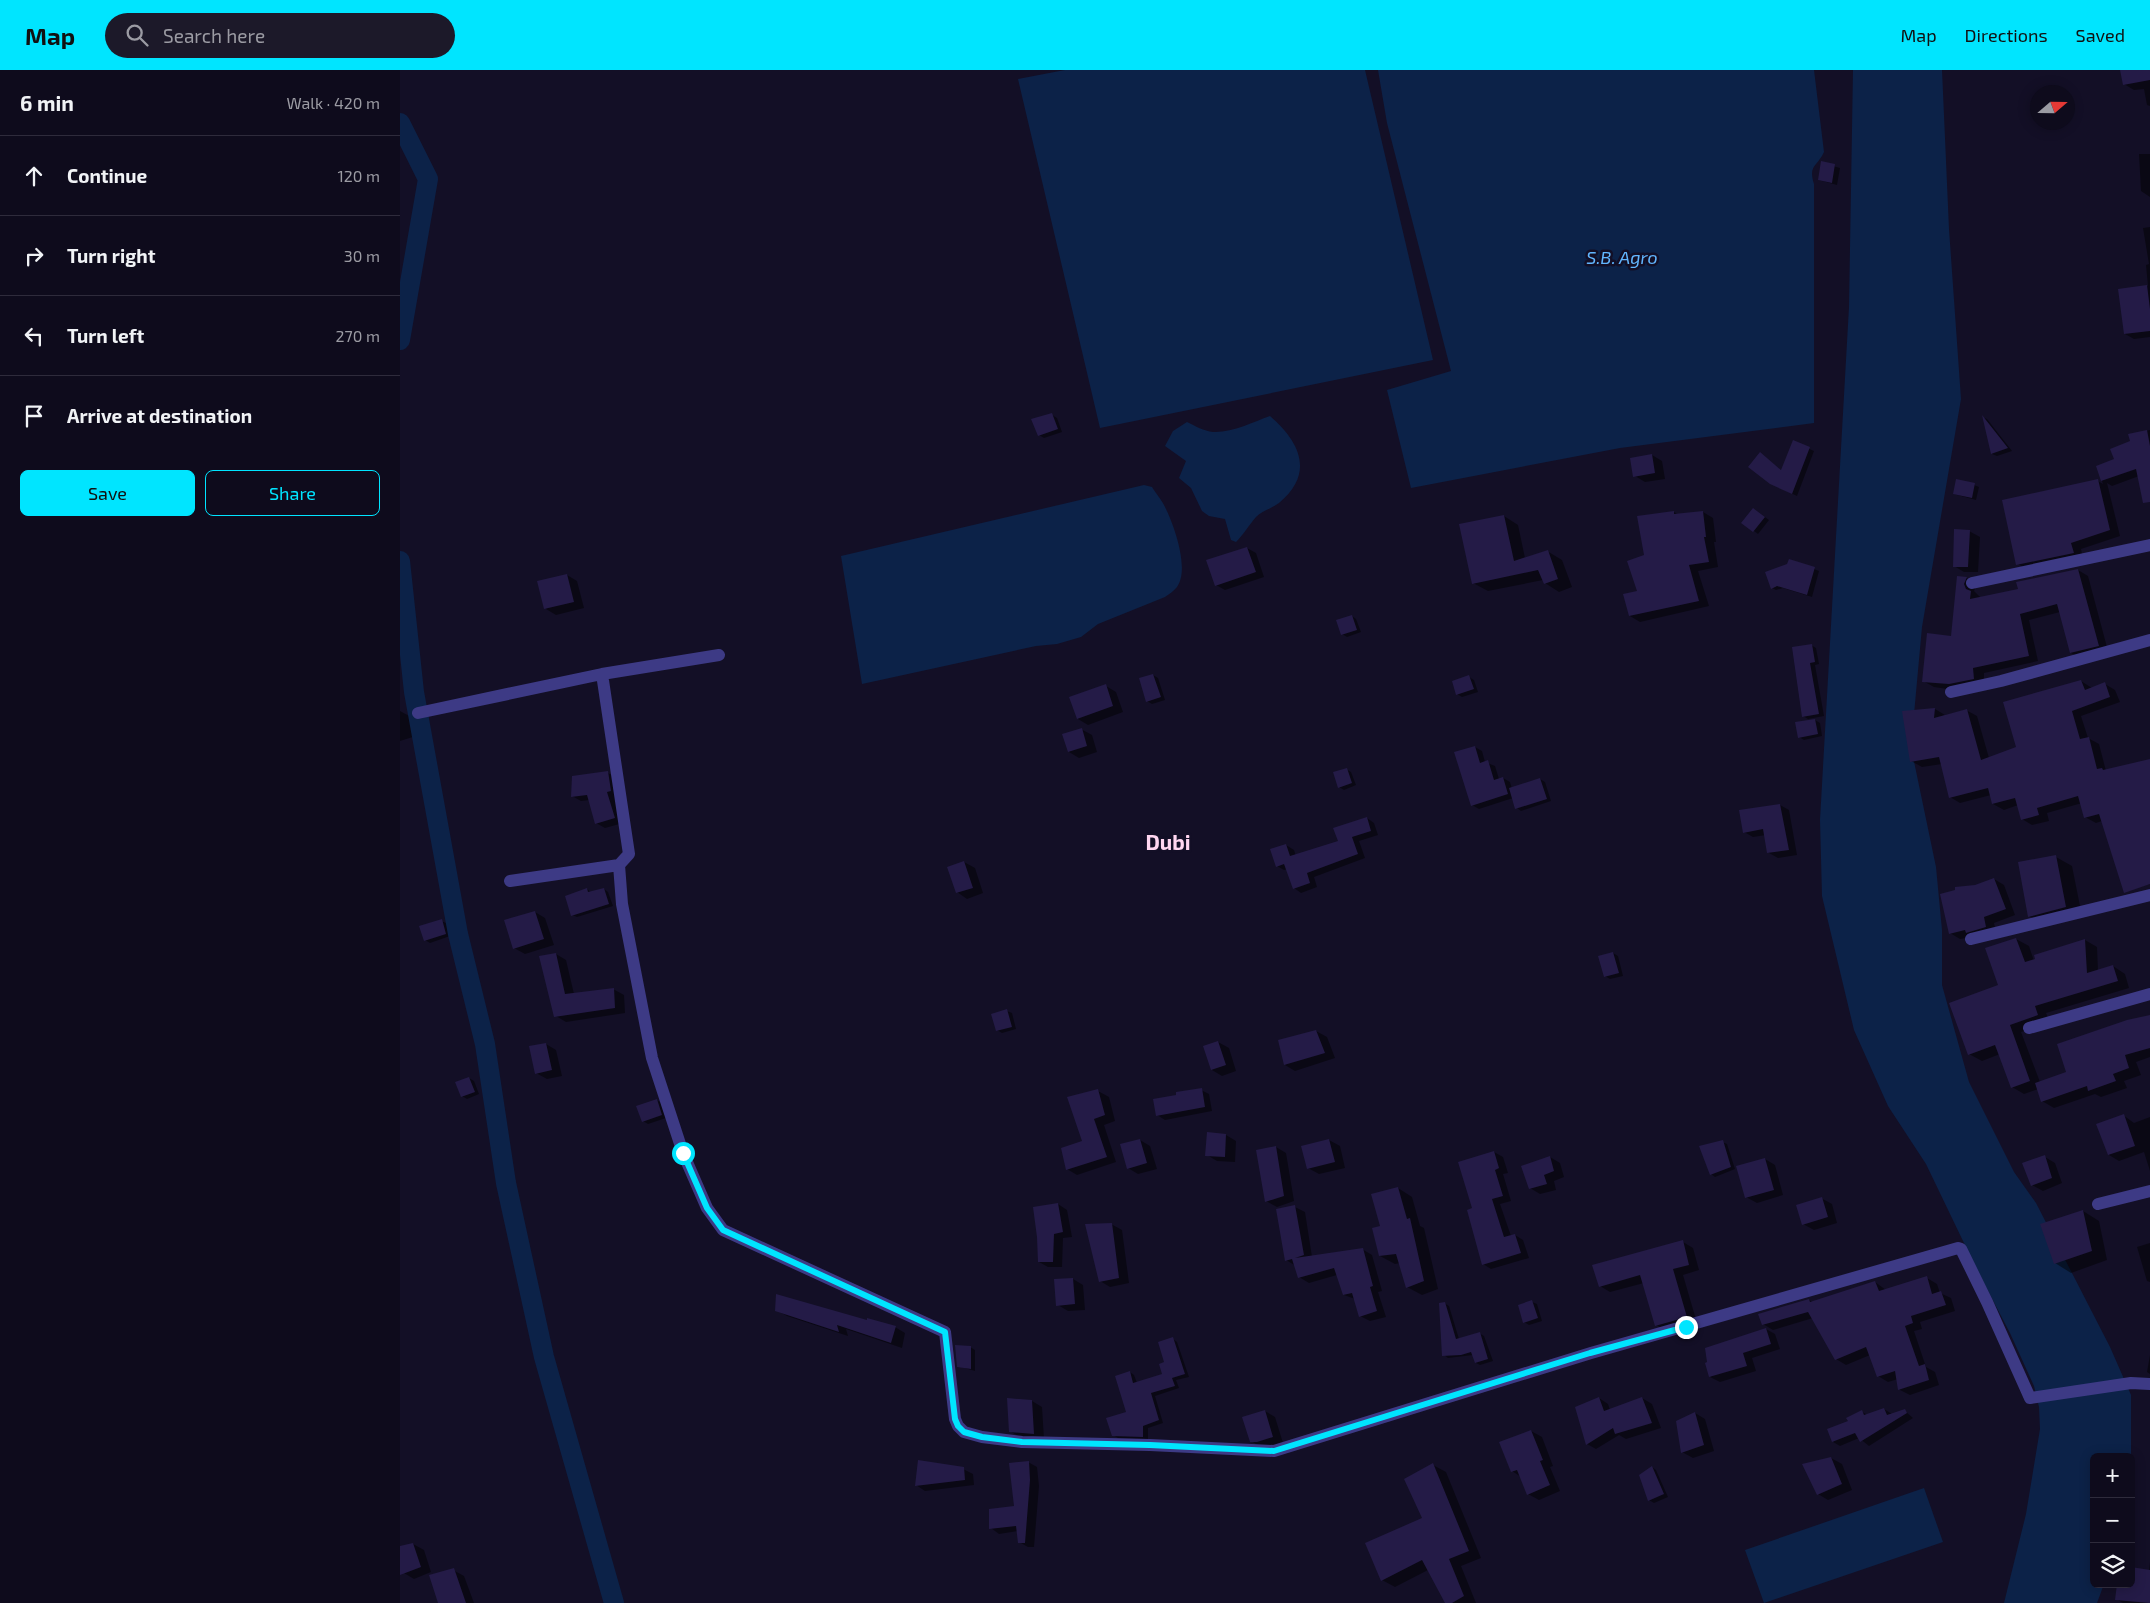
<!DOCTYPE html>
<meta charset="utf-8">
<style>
body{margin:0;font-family:"Exo 2",sans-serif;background:#1c1929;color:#f1f3f6}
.controls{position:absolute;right:15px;bottom:15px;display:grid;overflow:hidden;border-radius:8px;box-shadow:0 2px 12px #0003}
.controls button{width:45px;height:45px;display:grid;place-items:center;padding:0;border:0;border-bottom:1px solid #2e2b3b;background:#0e0b1c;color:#f1f3f6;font:25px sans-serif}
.compass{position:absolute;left:1630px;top:15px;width:45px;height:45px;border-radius:50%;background:#0e0b1c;box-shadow:0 2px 12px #0003;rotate:70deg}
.stop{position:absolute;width:15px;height:15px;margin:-11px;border:4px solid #00e5ff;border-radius:50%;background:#fff}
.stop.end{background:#00e5ff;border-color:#fff;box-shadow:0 1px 5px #0008}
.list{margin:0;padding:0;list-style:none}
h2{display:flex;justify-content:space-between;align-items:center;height:65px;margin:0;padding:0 20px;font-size:21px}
h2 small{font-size:16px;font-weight:400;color:#9b9ba3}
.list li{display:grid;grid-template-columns:32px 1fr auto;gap:15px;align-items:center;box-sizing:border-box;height:80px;padding:0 20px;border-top:1px solid #2e2b3b}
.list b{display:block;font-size:19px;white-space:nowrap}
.list em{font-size:16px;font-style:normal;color:#9b9ba3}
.actions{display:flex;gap:10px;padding:15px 20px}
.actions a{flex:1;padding:11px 0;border:1px solid #00e5ff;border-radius:8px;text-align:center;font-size:18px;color:#00e5ff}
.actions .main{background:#00e5ff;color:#111}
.icon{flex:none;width:28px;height:28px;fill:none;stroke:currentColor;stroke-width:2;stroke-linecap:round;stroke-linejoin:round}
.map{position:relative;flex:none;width:1750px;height:1533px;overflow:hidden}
header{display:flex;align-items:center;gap:30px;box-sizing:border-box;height:70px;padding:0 25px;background:#00e5ff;color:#111}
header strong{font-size:24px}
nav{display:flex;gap:28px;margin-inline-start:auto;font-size:18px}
.search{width:350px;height:45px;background:#1c1929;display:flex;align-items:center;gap:12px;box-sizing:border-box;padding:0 18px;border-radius:28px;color:#9b9ba3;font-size:19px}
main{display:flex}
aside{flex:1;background:#0e0b1c}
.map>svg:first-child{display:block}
.water{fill:#0c2248}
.shadow{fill:#0007}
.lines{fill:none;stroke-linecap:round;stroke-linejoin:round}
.canal{stroke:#0c2248;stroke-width:20}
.building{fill:#241b47}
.street{stroke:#3d3a85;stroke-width:12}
.route{stroke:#00e5ff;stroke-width:6}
.labels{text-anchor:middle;stroke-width:5;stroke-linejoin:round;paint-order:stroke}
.water-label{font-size:18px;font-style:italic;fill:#62b6ff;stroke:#130f26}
.district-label{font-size:21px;font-weight:bold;fill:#ffd6f0;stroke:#130f26}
</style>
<header>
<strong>Map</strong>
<div class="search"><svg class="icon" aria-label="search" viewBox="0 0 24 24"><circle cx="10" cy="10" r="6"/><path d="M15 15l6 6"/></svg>Search here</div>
<nav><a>Map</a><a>Directions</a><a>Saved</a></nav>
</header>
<main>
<aside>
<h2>6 min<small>Walk · 420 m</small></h2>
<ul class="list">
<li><svg class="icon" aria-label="ahead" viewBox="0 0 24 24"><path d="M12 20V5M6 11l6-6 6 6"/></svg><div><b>Continue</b></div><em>120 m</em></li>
<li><svg class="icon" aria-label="right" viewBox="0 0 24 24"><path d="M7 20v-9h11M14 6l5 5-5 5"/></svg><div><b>Turn right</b></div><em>30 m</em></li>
<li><svg class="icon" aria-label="left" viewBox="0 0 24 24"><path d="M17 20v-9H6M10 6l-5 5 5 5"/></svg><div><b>Turn left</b></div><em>270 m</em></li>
<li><svg class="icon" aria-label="arrive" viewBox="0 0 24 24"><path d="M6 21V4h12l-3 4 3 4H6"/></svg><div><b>Arrive at destination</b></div></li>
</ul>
<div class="actions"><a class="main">Save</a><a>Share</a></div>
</aside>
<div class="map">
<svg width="1750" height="1533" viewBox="0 0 1750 1533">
<rect width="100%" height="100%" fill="#130f26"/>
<!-- water -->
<path class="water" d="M665,0H965L1033,290L700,358L618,9Z
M978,0H1414L1424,82C1417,97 1408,95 1414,114V353L1220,378L1011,418L987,320L1051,301L987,53Z
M1453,0H1542L1549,159L1561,329L1522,557L1511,677L1536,797L1542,860V915L1569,1012L1614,1102L1636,1133L1710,1277L1731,1325V1387H1694V1514H1704L1697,1533H1604L1626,1444L1640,1359L1639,1337L1634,1316L1610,1263L1576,1198L1526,1094L1488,1036L1454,960L1422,826L1420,750L1449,237Z
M870,346C900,372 915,403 879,433C872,438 862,441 856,447C849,455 844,464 836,472L831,470L825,449L809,446L802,441L791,418L779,408L786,391L765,376L773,361L787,352C795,356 804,361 813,362C832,363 853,352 870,346Z
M744,415L752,417C756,424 762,430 765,437C774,455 790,499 777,517C774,521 769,524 765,527L698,554L681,567L657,574L636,576L462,614L441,486Z
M1524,1418L1543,1472L1364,1533L1345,1480Z"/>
<!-- shadow -->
<path class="shadow" d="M1721,0H1750V36L1747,35L1744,19L1734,20L1724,14Z
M1739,84H1750V127L1741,121Z
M1422,93L1440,98L1437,115L1419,110Z
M1750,157V267L1734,269L1725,264L1720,220L1748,216L1746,195L1749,194L1743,158Z
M652,345L657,348L662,362L644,368L639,365Z
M1584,348L1587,349L1612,381L1597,386L1592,384Z
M1750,360V424L1739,406L1712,416L1707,413L1720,466L1681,479L1683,489L1628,500L1618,494L1698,411L1703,414L1697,397L1715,390L1732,372L1730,365Z
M1394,372L1414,381L1397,426L1376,416L1361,384L1382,401Z
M1252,385L1262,391L1265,409L1245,412L1235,406Z
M1574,415L1579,417L1576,430L1554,424Z
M1354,439L1369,450L1358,464L1354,461Z
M1274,442L1279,445L1303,442L1313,448L1316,472H1314L1318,497L1298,501L1309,536L1240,552L1230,546L1239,522L1245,486Z
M1104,446L1118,455L1125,488L1147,481L1162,490L1172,517L1159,522L1145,513L1143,510L1088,521L1073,513Z
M1569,461L1580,467L1578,502H1564L1554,496Z
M847,478L856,483L864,507L825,520L816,515Z
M1414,499L1419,501L1412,527L1383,518L1376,520L1372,518Z
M1678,500L1688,506L1708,581L1682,589L1671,583L1660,542L1629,550L1638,591L1584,603V614L1554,620L1534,617L1523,611L1553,567L1558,507L1566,508L1577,514L1574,521L1581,528L1619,520Z
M167,505L177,511L184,538L156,545L146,539Z
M952,546L956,549L961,562L947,567L942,564Z
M1411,575L1416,578L1419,594L1415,595L1424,646L1408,649L1403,646Z
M753,605L758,608L765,630L752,634L747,631Z
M1069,607L1074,610L1078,622L1062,627L1057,624Z
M1681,611L1692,618L1705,614L1715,620L1720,632L1681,646L1688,668L1699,674L1706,701L1750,691V814L1733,819L1702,751L1696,753L1685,747L1682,733L1647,743L1649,751L1632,755L1622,749L1618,735L1604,740L1593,734L1591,725L1560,733L1550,727L1542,694L1522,697L1511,691L1535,639L1545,645L1566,640L1577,646L1589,688L1618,678Z
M706,616L716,622L723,642L688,655L678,649L671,627Z
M0,641L11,647L16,666L0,671Z
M1415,650L1420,653L1422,666L1404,670L1399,667Z
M681,659L692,665L697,682L679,688L669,682Z
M1075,677L1082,681L1085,692L1095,696L1099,709L1103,708L1110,712L1112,719L1140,709L1145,712L1151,731L1121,741L1117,738L1113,728L1079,739L1072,735Z
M946,699L951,702L956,715L944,720L939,717Z
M208,703L217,708L223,753L205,758L196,753L190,730L181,731L172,726Z
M1380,735L1389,740L1397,785L1378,788L1369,783L1366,765L1353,767L1344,762Z
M967,748L974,753L978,765L959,771L965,788L914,807L917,817L901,823L894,818L887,799L884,800L877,796L886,775L894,780L896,786L939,772Z
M1656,787L1672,796L1682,846L1645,855L1629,846Z
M564,792L575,798L583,823L567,829L557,822Z
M1594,809L1604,815L1615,845L1594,853L1596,863L1560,869L1550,863L1576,816Z
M187,819L192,823L204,819L208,822L213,836L177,847L172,845Z
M135,842L145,848L154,875L125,884L114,878Z
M41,851L46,853L50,866L30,873L25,870Z
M1616,869L1629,876L1634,891L1685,870L1697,877L1698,901L1713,896L1725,904L1729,918L1646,943L1650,952L1621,962L1640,1012L1668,1003L1750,947V987L1736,992L1741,1005L1724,1011L1727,1018L1701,1027L1695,1024L1654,1038L1642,1031L1638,1019L1624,1024L1612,1017L1600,984L1582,991L1569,984L1600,916Z
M1213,883L1218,886L1223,906L1210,909L1205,906Z
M156,884L166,890L174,924L213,919L224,925L225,943L166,952L156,946Z
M607,941L612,943L616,959L602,963L597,960Z
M916,961L927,967L935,988L895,1001L885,995Z
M818,972L829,978L836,1001L822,1006L812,1000Z
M146,974L156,980L162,1006L147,1009L136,1003Z
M69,1008L74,1011L79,1024L67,1029L62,1026Z
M801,1020L809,1024L812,1041L765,1050L757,1045Z
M698,1021L709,1027L715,1051L704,1055L716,1092L677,1105L667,1099L684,1072Z
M257,1030L261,1033L266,1048L248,1054L243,1051Z
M1723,1045L1734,1053L1750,1047V1101L1744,1082L1719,1091L1709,1085Z
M826,1065L836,1071L835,1092L817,1091L807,1085Z
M740,1070L750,1076L757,1099L738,1104L728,1098Z
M929,1070L940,1076L945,1098L919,1104L908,1098Z
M1322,1072L1327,1074L1335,1099L1315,1107L1311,1104Z
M876,1077L886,1083L894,1131L877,1137L866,1131Z
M1094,1082L1103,1087L1108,1103L1103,1104L1111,1131L1100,1134L1111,1166L1115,1165L1123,1170L1129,1188L1091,1199L1083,1194L1074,1139Z
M1150,1087L1160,1093L1164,1107L1154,1111L1156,1120L1140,1124L1130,1118Z
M1645,1087L1655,1093L1662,1113L1643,1121L1632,1115Z
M1365,1089L1375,1095L1383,1125L1357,1133L1346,1127Z
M998,1118L1012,1127L1020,1156L1024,1158L1038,1219L1022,1225L1007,1217L1000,1193L995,1194L980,1186L981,1157Z
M1421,1128L1432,1134L1437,1153L1414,1160L1403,1154Z
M658,1134L667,1140L672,1167L663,1168L662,1197H648L639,1192V1167Z
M895,1137L905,1142L912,1187L962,1179L972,1185L982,1221L978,1222L986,1247L970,1251L960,1246L955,1229L944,1225L937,1205L909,1213L899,1207L896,1196L886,1190Z
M1683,1141L1699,1151L1707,1190L1671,1203L1655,1193Z
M711,1154L722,1160L729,1213L710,1217L700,1211Z
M1283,1172L1293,1178L1299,1200L1283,1205L1297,1253L1267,1261L1256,1255L1244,1213L1210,1222L1200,1216Z
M1750,1173V1212L1747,1211L1737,1177Z
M1527,1208L1537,1214L1540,1223L1551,1228L1555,1241L1520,1252L1522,1259L1514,1261L1526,1297L1535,1302L1539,1315L1510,1325L1500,1320L1498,1309L1488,1312L1478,1306L1470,1285L1446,1295L1436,1289L1413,1248L1373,1260L1363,1254L1409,1230L1413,1232L1475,1212L1486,1220Z
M673,1209L683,1215L685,1240L668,1241L658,1235Z
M1132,1232L1137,1234L1142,1251L1129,1255L1124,1252Z
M1044,1233L1049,1236L1059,1269L1079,1263L1084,1266L1093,1291L1080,1295L1076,1293L1073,1285L1048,1288L1044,1285Z
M376,1240L429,1241L495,1257L505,1263L502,1278L446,1259L448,1266L387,1246Z
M1366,1259L1375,1264L1380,1279L1352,1288L1356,1301L1320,1312L1310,1307Z
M773,1269L777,1272L789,1307L776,1310L779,1318L755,1326L763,1353L748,1358V1369L718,1368L713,1365L727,1342L730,1302L734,1305L737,1313L764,1305Z
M570,1277L575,1280V1301L558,1296Z
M1750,1285V1304L1747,1302Z
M1199,1328L1208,1334L1210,1340L1242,1328L1252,1334L1261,1358L1226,1369L1219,1365L1196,1379L1187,1374Z
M632,1331L642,1337L644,1369L621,1368L610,1361Z
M1484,1339L1492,1344L1505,1341L1513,1348L1469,1376L1459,1368L1440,1376L1433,1372L1462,1342L1468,1345Z
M865,1341L875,1347L883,1373L868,1377H861L851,1371Z
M1295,1343L1305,1349L1314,1381L1293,1388L1282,1382Z
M1131,1361L1142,1367L1153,1396L1150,1397L1160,1421L1139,1430L1128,1424L1121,1407L1112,1401L1101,1373Z
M1431,1388L1442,1394L1452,1420L1428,1430L1418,1424Z
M628,1392L637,1397L639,1416L634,1477H628L619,1472L618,1461L599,1464L591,1458L615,1437Z
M1033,1395L1046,1402L1081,1488L1061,1496L1076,1533H1046L1028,1500L995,1517L982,1510L1024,1448Z
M1252,1397L1256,1400L1268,1427L1254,1433L1249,1430Z
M563,1399L573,1404L574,1415L525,1421L516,1415Z
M13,1474L24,1480L31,1502L14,1509L4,1503L0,1493V1478Z
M1750,1492V1533H1723L1716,1529L1749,1501Z
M53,1500L64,1506L74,1533H39Z"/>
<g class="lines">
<!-- canal -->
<path class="canal" d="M0,53L28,109L0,270
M0,491L14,622L58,864L85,974L106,1113L144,1287L214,1533"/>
</g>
<!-- building -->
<path class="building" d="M1720,0H1750V10L1723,15Z
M1421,91L1435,94L1432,113L1418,110Z
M1747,215L1750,239V261L1724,264L1718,219Z
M652,343L658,359L638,366L631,349Z
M1582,345L1608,378L1591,384Z
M1747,360L1750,376V432L1743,433L1736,399L1701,411L1696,396L1714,389L1710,379L1730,371L1728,364Z
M1393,370L1410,377L1392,424L1370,414L1348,397L1360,382L1381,400Z
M1252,384L1255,403L1233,407L1230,388Z
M1556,409L1575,413L1572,428L1553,424Z
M1698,409L1710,460L1671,473L1674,483L1616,495L1602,430Z
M1353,438L1365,447L1353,462L1341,453Z
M1274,441V444L1303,441L1306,467H1304L1309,492L1289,495L1299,531L1229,546L1223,524L1237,521L1227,491L1244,485L1237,446Z
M1104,445L1114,491L1148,480L1158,509L1144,514L1138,500L1072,514L1059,454Z
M1554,459L1570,460L1568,497H1553Z
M847,477L856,502L815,516L806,490Z
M1389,489L1415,497L1407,525L1377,516L1371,519L1365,502L1387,494Z
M1678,499L1699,576L1670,583L1657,534L1620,544L1629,586L1573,598L1574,609L1549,614L1522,612L1527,563L1551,566L1557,506L1567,507L1564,514L1566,519L1571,521L1570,529L1618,519L1616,512Z
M167,504L174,532L144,539L137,511Z
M952,545L957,560L941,565L936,550Z
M1412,574L1415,592L1410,593L1419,644L1402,647L1392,577Z
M753,604L761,627L746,632L739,608Z
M1069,605L1074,619L1056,625L1052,611Z
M1681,610L1685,620L1705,612L1710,627L1672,641L1680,669L1689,667L1697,699L1702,698L1703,700L1750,689V814L1724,823L1699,744L1684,748L1678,726L1637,738L1639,745L1621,750L1615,728L1592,734L1588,718L1549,728L1539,687L1510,692L1502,641L1535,638L1534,648L1567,639L1581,690L1616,677L1603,632Z
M706,614L713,636L677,649L669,627Z
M1415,649L1418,664L1398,668L1395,652Z
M682,658L687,676L668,682L662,664Z
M1075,676L1080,693L1088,690L1094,710L1103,707L1108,724L1071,736L1054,682Z
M947,698L952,713L938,718L933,702Z
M208,701L211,721L207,722L215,748L195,754L187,725L171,727L172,706Z
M1140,708L1147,729L1115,739L1109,718Z
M1380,734L1389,780L1367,783L1363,759L1343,763L1339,740Z
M967,747L971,761L952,767L958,784L907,803L910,813L893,819L884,794L876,797L870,779L886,774L890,786L938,771L933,758Z
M1656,785L1666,837L1628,847L1618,792Z
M564,791L573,818L556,823L547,797Z
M1594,808L1606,839L1584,847L1586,857L1566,863L1565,860L1549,864L1540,824L1555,820V817L1575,815Z
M187,818L188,822L204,818L209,834L171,846L165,826Z
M135,841L144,869L113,879L104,850Z
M42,849L46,864L24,871L19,856Z
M1616,868L1625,892L1635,889L1634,885L1685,869L1687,903L1713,895L1718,911L1635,936L1638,945L1610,955L1630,1011L1611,1018L1595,975L1568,985L1549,933L1598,915L1585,878Z
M1213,882L1219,903L1204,907L1198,886Z
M156,883L165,924L214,918L215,938L154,947L139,886Z
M607,939L612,957L596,961L591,944Z
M1750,945V978L1725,985L1729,998L1713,1004L1716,1011L1688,1021L1687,1016L1641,1032L1635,1013L1666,1002L1657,974L1727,950Z
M916,960L925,983L884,995L878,970Z
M818,971L826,995L811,1000L803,976Z
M146,973L152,1000L135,1004L129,976Z
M69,1007L75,1022L61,1027L55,1012Z
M802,1018L805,1037L756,1046L753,1029L776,1025V1022Z
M698,1019L705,1045L694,1049L707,1087L666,1100L661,1078L682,1071L667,1027Z
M257,1029L262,1045L242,1052L236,1036Z
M1724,1044L1735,1076L1708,1085L1696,1054Z
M807,1062L826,1064L825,1087L805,1086Z
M740,1069L747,1093L727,1099L720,1074Z
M929,1069L935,1092L907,1099L901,1076Z
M1323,1070L1331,1097L1310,1105L1299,1076Z
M876,1076L884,1126L865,1132L856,1080Z
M1094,1081L1099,1098L1095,1100L1103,1126L1092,1129L1104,1167L1115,1164L1121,1183L1082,1195L1067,1140L1072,1138L1058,1092Z
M1645,1085L1652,1108L1631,1116L1622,1093Z
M1150,1086L1154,1101L1144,1105L1147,1114L1129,1119L1121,1096Z
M1365,1088L1374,1120L1345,1128L1336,1096Z
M998,1117L1007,1149L1010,1148L1024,1211L1006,1218L996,1184L979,1186L972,1158L980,1156L971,1124Z
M1422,1127L1428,1147L1402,1155L1396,1135Z
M658,1133L663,1162L654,1164L653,1192H638L637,1167L633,1137Z
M895,1135L904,1185L895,1188L963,1178L973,1216L970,1217L977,1241L959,1247L952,1223L943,1225L934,1198L898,1208L892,1189L885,1191L876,1139Z
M1683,1140L1692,1181L1654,1194L1640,1154Z
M712,1153L719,1208L699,1212L685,1154Z
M1283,1170L1289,1195L1273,1199L1287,1247L1255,1256L1240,1205L1199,1217L1192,1195Z
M1527,1206L1532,1224L1541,1221L1546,1235L1511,1246L1513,1253L1505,1256L1519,1296L1525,1294L1529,1310L1498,1320L1495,1301L1477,1307L1466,1277L1435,1290L1408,1242L1362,1255L1358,1244L1409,1229L1410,1232L1475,1211L1479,1221Z
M673,1208L675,1234L656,1236L654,1209Z
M376,1224L467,1250V1248L496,1256L491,1273L437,1255L439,1262L375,1241Z
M1132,1230L1138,1248L1123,1253L1118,1235Z
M1045,1232L1056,1269L1080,1262L1088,1289L1075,1293L1071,1282L1061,1285L1042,1286L1039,1233Z
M1366,1258L1371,1274L1343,1283L1347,1296L1309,1307L1305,1293L1307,1292L1305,1278Z
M773,1267L785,1304L772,1308L775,1316L751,1323L759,1350L743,1356V1367L712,1366L706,1348L726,1342L715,1306L730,1301L733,1313L762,1304L759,1294L764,1292L758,1272Z
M555,1275L571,1276V1299L557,1297Z
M1199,1327L1204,1341L1242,1327L1252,1353L1215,1364L1213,1358L1186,1375L1175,1337Z
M607,1328L632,1330L634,1364L609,1362Z
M1484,1338L1487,1345L1505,1339L1507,1343L1460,1372L1455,1363L1432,1372L1427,1359L1448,1351L1446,1348L1462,1340L1464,1345Z
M865,1340L873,1367L857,1372H850L842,1347Z
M1295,1342L1304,1375L1281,1383L1276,1351Z
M1131,1360L1143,1390L1140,1391L1150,1415L1127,1425L1117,1400L1111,1402L1099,1372Z
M1431,1387L1442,1414L1417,1425L1402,1394Z
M518,1390L564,1397L565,1410L515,1416Z
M629,1391L630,1410L625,1473H618L616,1456L589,1459V1439L614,1436L609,1393Z
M1033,1393L1069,1481L1049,1489L1064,1526L1052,1533H1045L1022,1490L981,1511L965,1473L1022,1448L1004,1409Z
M1252,1396L1264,1424L1248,1431L1239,1405Z
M13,1473L21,1497L0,1505V1476Z
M1731,1497L1750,1500V1533L1715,1530L1717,1514H1731Z
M54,1498L66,1533H38L29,1505Z"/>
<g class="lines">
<!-- street -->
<path class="street" d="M1572,513L1750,475
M1551,622L1601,611L1750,570
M18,643L202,604L319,585
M219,795L222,834L252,988L283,1083L307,1138L323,1160L545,1262L555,1349L558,1356L564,1362L582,1367L622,1372L750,1375L874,1381L1191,1283L1558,1178L1561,1179L1587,1232L1630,1328L1731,1313L1750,1314
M110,811L219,795L229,784L202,604
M1571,869L1750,825
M1629,958L1750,924
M1698,1134L1750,1121"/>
</g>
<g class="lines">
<!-- route -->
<path class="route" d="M283,1083L307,1138L323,1160L545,1262L555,1349L558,1356L564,1362L582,1367L622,1372L750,1375L874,1381L1190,1283L1286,1257"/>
</g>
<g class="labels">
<!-- water labels -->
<g class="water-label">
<text x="1222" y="194">S.B. Agro</text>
</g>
<!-- district labels -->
<g class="district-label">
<text x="768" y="780">Dubi</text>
</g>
</g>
</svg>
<div class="controls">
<button>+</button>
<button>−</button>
<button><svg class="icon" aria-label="layers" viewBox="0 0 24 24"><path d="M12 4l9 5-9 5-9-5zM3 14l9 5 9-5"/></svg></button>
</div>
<svg class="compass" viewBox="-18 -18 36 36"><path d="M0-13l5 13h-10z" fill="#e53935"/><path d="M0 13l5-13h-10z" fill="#9b9ba3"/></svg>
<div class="stop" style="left:283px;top:1083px"></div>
<div class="stop end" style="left:1286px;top:1257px"></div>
</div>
</main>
